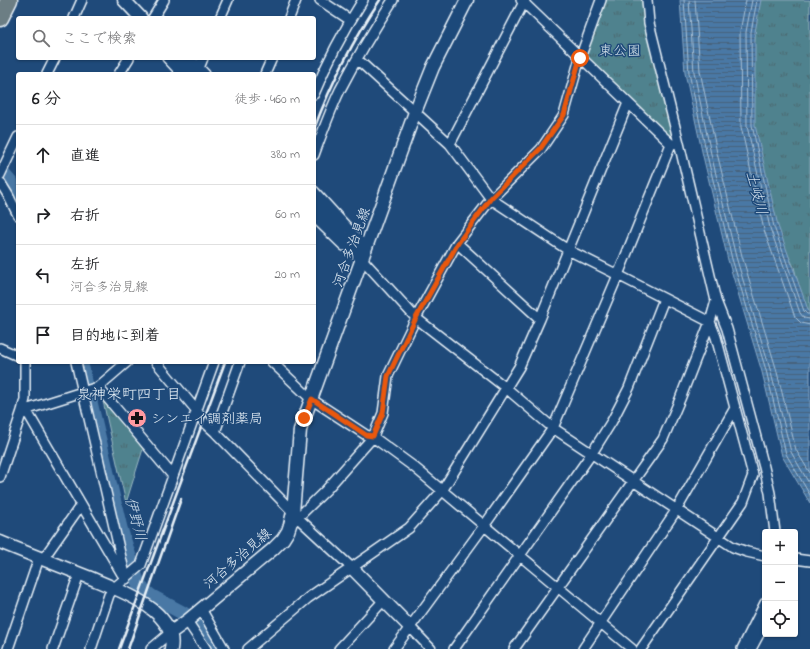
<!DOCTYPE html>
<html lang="ja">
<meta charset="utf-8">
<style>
body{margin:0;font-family:"Indie Flower","Klee One",sans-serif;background:#f6f6f6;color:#202124}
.controls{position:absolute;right:12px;bottom:12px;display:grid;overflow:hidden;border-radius:4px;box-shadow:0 1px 3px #0004}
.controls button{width:36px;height:36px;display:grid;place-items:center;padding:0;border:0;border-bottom:1px solid #e0e0e0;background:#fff;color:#202124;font:20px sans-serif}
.stop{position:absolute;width:12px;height:12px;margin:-9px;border:3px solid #ea580c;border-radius:50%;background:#fff}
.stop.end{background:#ea580c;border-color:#fff;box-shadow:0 1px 4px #0008}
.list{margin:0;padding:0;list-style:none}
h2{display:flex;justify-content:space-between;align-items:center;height:52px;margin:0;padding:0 16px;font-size:17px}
h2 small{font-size:13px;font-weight:400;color:#757577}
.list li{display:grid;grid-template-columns:26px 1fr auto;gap:12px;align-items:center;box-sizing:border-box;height:60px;padding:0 16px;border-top:1px solid #e0e0e0}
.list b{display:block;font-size:15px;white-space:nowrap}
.list p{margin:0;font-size:13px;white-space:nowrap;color:#757577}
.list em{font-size:13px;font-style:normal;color:#757577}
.icon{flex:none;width:22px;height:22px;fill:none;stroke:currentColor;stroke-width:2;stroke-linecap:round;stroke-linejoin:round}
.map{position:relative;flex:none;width:810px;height:649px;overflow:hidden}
.search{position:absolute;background:#fff;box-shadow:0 1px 3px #0004;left:16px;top:16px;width:300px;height:44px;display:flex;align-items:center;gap:10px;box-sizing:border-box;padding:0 14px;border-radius:4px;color:#757577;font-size:15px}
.panel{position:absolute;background:#fff;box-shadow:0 1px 3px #0004;left:16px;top:72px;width:300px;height:292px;border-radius:4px}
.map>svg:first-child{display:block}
.park{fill:url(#park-tufts);stroke:#9cbac3}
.water{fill:url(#water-rules);stroke:#88a8c6}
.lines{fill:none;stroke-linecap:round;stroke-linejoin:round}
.shore{stroke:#a8c1d7;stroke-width:1}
.river{stroke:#4878a5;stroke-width:14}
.street-casing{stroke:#e8f1f8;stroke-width:12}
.secondary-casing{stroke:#e8f1f8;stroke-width:15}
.highway-casing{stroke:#e8f1f8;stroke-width:19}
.street{stroke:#1f4a7a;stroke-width:9}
.secondary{stroke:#1f4a7a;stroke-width:12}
.highway{stroke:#6c7e84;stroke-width:16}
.rail{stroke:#e8f1f8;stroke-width:2.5}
.route{stroke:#ea580c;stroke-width:5}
.labels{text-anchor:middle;stroke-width:3;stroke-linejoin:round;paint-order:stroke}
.park-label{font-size:14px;fill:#d1e0e8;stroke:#1f4a7a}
.street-label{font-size:14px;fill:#e8f1f8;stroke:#1f4a7a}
.poi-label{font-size:14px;fill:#e8f1f8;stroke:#1f4a7a;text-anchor:start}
.water-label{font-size:15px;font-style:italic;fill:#d0dfec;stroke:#1f4a7a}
.neighbourhood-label{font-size:15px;fill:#e8f1f8;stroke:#1f4a7a}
</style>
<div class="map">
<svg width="810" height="649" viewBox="0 0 810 649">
<defs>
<pattern id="park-tufts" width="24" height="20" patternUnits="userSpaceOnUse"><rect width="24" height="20" fill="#4f828e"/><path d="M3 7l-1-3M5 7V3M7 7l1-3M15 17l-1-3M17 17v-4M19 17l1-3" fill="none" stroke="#4b686f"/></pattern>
<pattern id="water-rules" width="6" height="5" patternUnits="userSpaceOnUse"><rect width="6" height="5" fill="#4878a5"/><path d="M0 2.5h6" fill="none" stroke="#47627c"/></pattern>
</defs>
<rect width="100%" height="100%" fill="#1f4a7a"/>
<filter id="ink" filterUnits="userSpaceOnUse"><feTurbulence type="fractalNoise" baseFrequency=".025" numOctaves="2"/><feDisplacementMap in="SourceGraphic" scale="8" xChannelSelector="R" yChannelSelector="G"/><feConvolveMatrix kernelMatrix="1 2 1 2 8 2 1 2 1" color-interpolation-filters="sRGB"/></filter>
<g filter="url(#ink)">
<!-- park -->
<path class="park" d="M605,0H643L644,18L673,134L670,136L586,60L585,55Z
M757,0H810V330L808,325L794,267L774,227L750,122Z
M102,396L143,449L126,503L103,401Z"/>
<!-- water -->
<path class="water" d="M680,0H761L755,32V125L778,226L810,315V503L782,456L762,372L728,260L703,156L685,73Z"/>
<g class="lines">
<!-- shore -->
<path class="shore" d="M684,0L689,73L707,155L732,259L766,370L786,454L810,495
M689,0L694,72L711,154L736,257L770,369L791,452L810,485
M695,0L700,71L717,153L742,256L776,368L796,450L810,473
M746,0L740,32L741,127L764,230L795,317L801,323L810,325
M752,0L746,32L747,126L770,228L800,313L804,318L810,319
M757,0L751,32L752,125L774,227L804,311L807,314H810"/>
<!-- river -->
<path class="river" d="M0,170L12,184L18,199
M81,362L121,530L139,586L151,596L183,613L197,623L214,649"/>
<defs>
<path id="street" d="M320,0L350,20
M521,0L671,144
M647,0L649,23L679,143L716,301L727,329L764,467L770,493L775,532
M74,18L82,0
M153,18L164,0
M220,18L228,0
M289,18L296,0
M167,58L182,74
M189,58L205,74
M357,59L450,144L491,199L568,250L618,275L710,322L716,337L753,475L743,502L641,649
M199,68L203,58
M47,74L55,58
M119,74L129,58
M265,74L272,58
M314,94C327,62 344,30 363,0
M450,144L525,0
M314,155C322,133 330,111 340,90C356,59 374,29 393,0
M0,175L18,137
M0,182L8,195L18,215
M314,191L366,248
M314,217L344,246
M457,243L540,319
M362,259L416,318L506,388L553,428L733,547L747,552L765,556
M0,348L18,356
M76,362L126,579
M156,362L197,411L204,422L215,432L293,512
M272,362L311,399L366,435L373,437L414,467L632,649
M98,387L173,476
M22,411L29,415L122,574
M22,411L98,387L127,362
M215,432L240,362
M0,477L22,411L25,399V362
M298,518L352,568
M290,525L326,490L373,437L383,413L388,376L416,318L457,243L491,199L541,149L564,115L580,58L601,0
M43,559L81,505
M795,559L810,561
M201,609L224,649
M187,621L206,649
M410,627L431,649
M8,649L39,558
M53,649L79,574
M91,649L109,595L114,588L141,565L214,362
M151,649L170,633
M248,649L308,598L409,528L442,491L519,367L540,319L628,103
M339,649L384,600
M394,649L484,526L553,428L618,275L671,144L679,143
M454,649L592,453L612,421L629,388L664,299
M514,649L663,439L680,399L710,322L716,301
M583,649L677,509L735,408
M742,649L765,603
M751,649L765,623"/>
<path id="secondary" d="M124,0L141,18
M178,58L193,74
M314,204L362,259
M0,542C29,554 58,565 88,577C109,586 134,595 153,610C165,620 174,633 171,649
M352,568L410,627
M170,633L187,621L273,549L283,539L288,531L290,525L293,512L300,430L415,112L433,67L467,0"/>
<path id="highway" d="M0,18L9,0"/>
</defs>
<!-- street casing -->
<use href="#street" class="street-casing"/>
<!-- secondary casing -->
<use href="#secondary" class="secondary-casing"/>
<!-- highway casing -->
<use href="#highway" class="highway-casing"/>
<!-- street -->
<use href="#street" class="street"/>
<!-- secondary -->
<use href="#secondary" class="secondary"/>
<!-- highway -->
<use href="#highway" class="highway"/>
<!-- rail -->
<path class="rail" d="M314,129C331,84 353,40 380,0
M119,649L225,362
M128,649L181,499"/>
</g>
</g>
<g class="lines" filter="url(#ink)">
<!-- route -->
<path class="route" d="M304,418L312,399L366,435L373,436L383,413L388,376L416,318L458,243L491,198L540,149L564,115L580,58"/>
</g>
<!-- icons -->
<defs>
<symbol id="pharmacy-disc" viewBox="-11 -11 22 22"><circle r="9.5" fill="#ff9aa2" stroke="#1f4a7a"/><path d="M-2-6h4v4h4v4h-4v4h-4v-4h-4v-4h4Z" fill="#111"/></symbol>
</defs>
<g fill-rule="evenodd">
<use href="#pharmacy-disc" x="126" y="407" width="22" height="22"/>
</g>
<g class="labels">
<!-- park labels -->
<g class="park-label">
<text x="620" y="55">東公園</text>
</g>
<!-- street labels -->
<g class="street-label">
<text transform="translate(351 247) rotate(-70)" y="5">河合多治見線</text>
<text transform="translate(237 558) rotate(-41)" y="5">河合多治見線</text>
</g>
<!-- poi labels -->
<g class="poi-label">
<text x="151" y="423">シンエイ調剤薬局</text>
</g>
<!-- water labels -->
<g class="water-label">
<text transform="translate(757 193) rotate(75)" y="5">土岐川</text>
<text transform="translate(136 519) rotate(75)" y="5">伊野川</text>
</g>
<!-- neighbourhood labels -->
<g class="neighbourhood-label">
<text x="129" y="399">泉神栄町四丁目</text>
</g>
</g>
</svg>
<div class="controls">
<button>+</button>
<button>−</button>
<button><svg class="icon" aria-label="locate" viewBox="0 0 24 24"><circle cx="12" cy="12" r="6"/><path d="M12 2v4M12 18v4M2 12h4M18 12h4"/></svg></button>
</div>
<div class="stop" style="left:580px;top:58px"></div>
<div class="stop end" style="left:304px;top:418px"></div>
<div class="search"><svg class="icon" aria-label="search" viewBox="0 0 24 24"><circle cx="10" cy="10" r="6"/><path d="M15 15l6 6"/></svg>ここで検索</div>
<section class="panel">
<h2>6 分<small>徒歩 · 460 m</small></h2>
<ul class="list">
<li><svg class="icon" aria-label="ahead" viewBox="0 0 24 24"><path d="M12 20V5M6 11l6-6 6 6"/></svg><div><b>直進</b></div><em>380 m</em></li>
<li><svg class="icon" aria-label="right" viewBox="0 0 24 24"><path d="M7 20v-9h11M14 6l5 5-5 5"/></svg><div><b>右折</b></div><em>60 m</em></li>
<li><svg class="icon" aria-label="left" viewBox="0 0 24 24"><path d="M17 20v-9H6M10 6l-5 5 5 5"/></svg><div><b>左折</b><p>河合多治見線</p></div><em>20 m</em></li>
<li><svg class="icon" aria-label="arrive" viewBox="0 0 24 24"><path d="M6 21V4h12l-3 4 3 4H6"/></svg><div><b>目的地に到着</b></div></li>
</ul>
</section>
</div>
